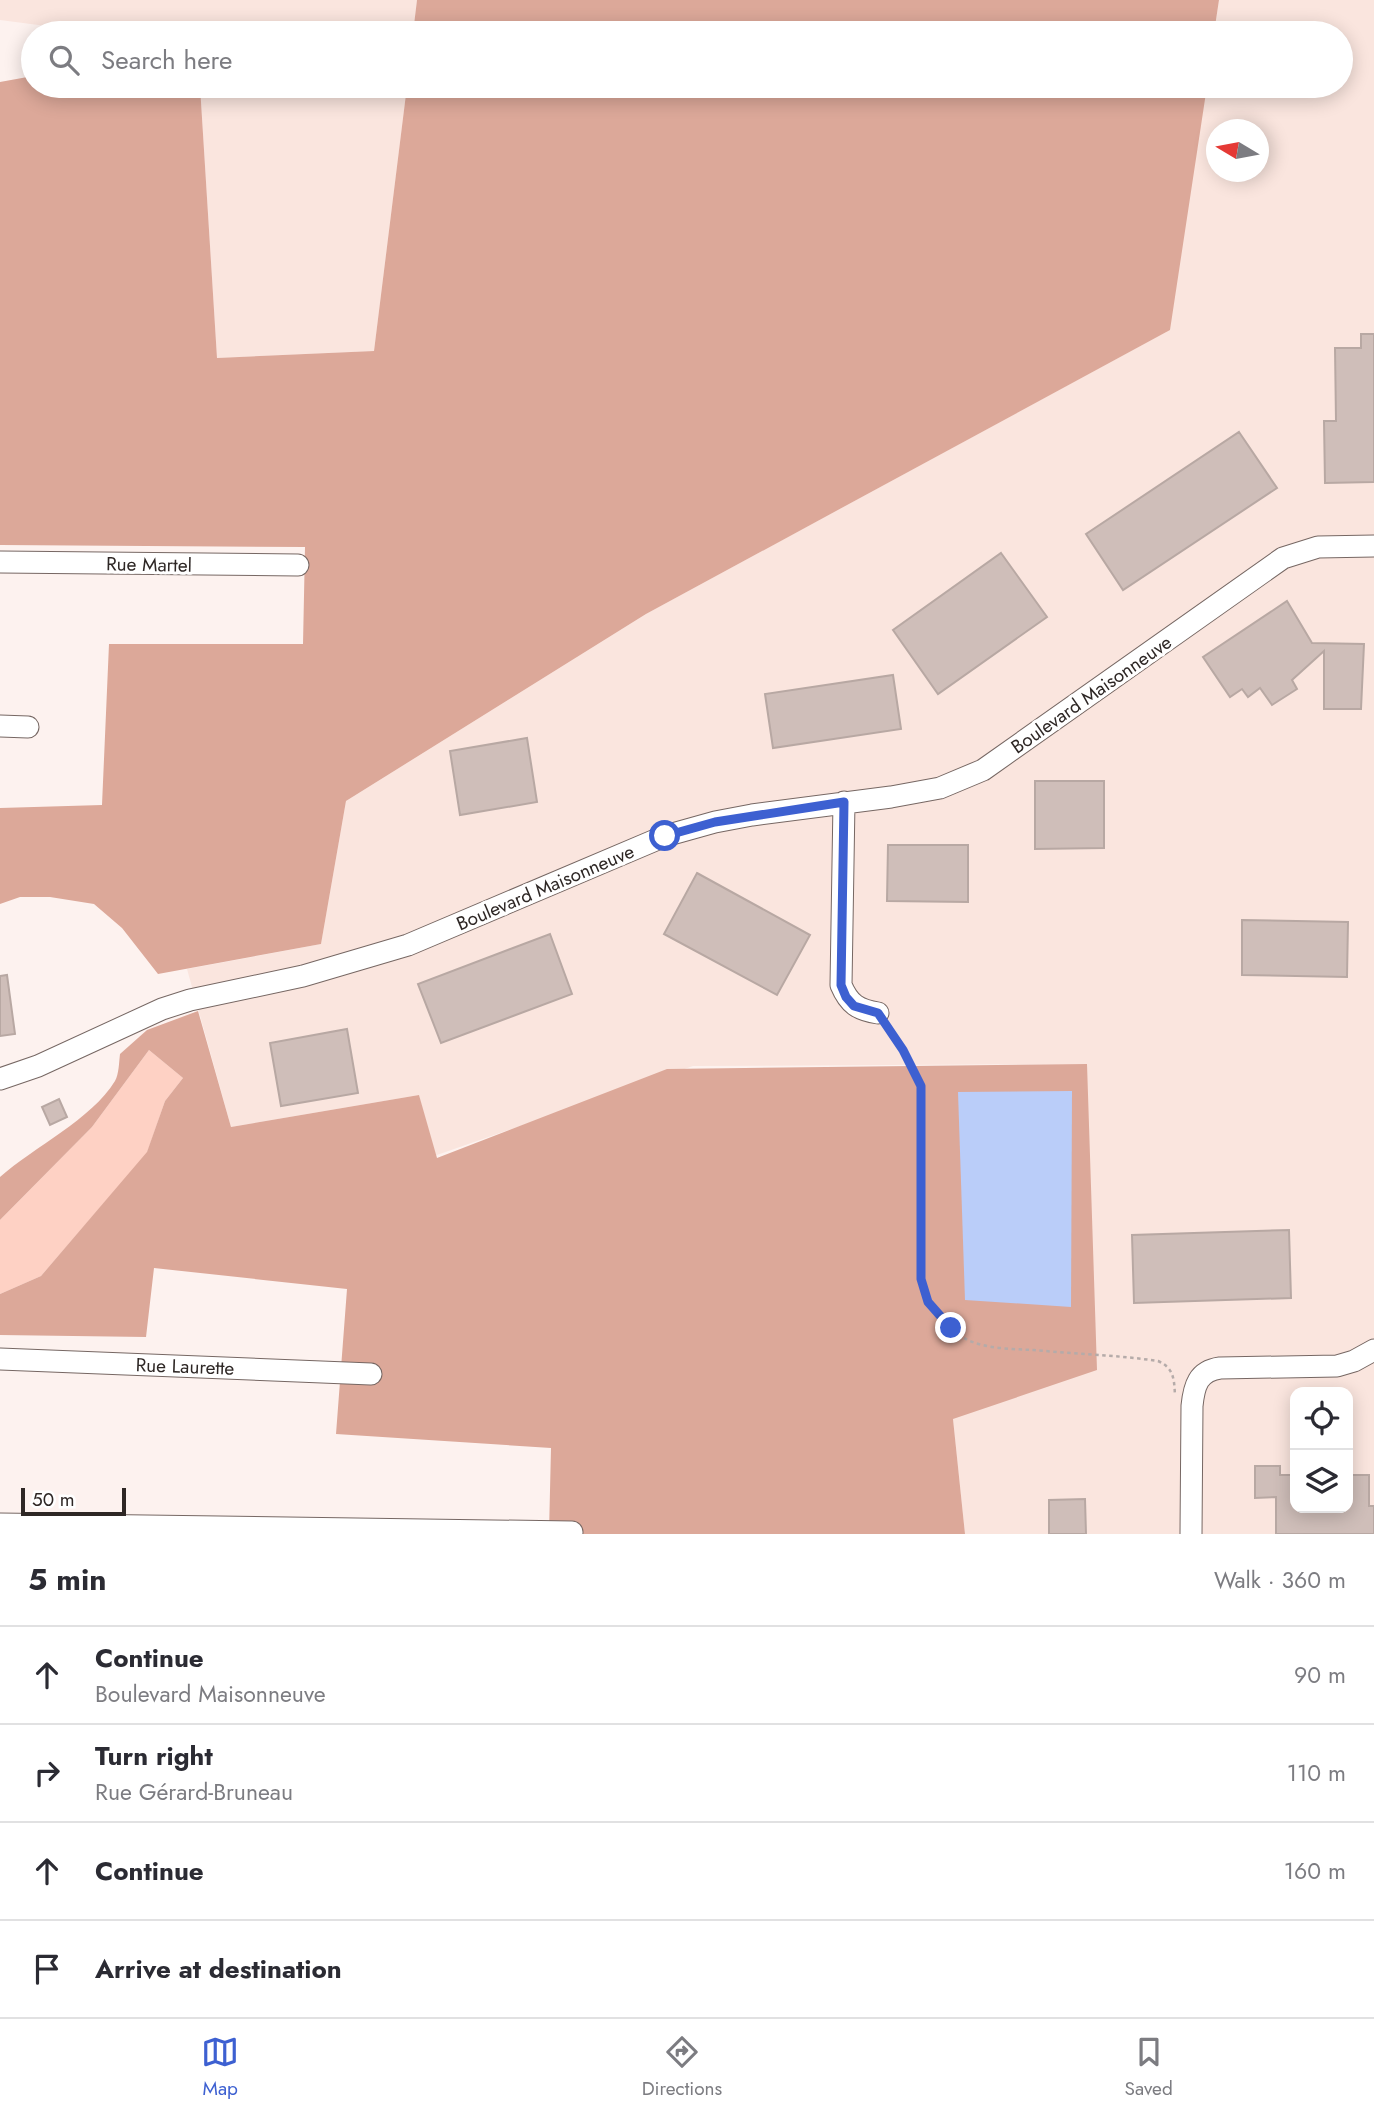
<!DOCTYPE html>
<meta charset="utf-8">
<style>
body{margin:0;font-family:Jost,sans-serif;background:#f7f7f7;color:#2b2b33}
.controls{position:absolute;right:21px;bottom:21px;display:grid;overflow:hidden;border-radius:14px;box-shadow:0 4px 18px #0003}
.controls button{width:63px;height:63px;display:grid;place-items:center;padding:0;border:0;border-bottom:2px solid #e1e1e2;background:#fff;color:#2b2b33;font:35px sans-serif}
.compass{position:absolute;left:1206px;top:119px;width:63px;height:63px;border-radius:50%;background:#fff;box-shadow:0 4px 18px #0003;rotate:280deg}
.scale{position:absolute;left:21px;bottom:18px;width:105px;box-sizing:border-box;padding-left:7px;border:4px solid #2e2725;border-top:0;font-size:19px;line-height:24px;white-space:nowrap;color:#2e2725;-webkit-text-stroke:5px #fff;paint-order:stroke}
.stop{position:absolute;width:21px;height:21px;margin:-16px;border:5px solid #3d60d1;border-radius:50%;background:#fff}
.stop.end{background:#3d60d1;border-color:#fff;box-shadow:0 2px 7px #0008}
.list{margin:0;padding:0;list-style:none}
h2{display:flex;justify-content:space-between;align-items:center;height:91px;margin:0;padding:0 28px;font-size:30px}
h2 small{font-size:23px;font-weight:400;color:#7c7c81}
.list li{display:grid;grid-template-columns:46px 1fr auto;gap:21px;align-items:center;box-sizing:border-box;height:98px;padding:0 28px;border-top:2px solid #e1e1e2}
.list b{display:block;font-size:26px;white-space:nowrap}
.list p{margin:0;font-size:23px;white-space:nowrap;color:#7c7c81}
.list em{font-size:23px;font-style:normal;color:#7c7c81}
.icon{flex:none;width:38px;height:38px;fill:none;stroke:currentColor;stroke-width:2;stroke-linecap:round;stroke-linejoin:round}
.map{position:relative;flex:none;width:1374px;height:1534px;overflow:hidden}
.search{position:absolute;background:#fff;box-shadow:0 4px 18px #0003;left:21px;right:21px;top:21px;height:77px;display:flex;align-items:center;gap:18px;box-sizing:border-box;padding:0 24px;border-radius:38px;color:#7c7c81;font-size:26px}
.sheet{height:483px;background:#fff}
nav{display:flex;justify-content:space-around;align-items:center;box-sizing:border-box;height:98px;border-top:2px solid #e1e1e2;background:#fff;font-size:19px;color:#7c7c81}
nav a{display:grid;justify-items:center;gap:4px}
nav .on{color:#3d60d1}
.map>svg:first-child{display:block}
.built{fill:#fae5de;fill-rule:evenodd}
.green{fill:#fed1c4}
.forest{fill:#dca899}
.water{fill:#bacdf9}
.building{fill:#cfbeb9;stroke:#b8a8a3;stroke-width:2}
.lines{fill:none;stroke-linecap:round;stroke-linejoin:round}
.minor-casing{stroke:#766763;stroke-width:23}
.path{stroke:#b5aba9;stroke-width:2.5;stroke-dasharray:3.5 3.5;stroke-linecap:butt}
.minor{stroke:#fff;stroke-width:21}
.route{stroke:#3d60d1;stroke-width:9}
.labels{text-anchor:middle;stroke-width:6;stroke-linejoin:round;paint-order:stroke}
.street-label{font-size:19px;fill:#2e2725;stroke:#fff}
</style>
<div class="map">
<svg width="1374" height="1534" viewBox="0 0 1374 1534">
<rect width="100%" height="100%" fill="#fdf2ef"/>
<!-- built -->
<path class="built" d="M0,0H417L413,33H100L0,20Z
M1219,0H1374V1534H965L953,1419L1087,1064L693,1066L434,1156L419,1095L231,1127L187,969L321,944L346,801L646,614L1166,332L1206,86H1341V33H1214ZM1216,130H1258V172H1216ZM1295,1392H1348V1508H1295Z
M200,86H407L374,351L217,358Z"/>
<!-- green -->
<path class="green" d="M149,1050L183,1078L165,1101L147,1153L41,1276L0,1294V1220L92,1127Z"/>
<!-- forest -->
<path class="forest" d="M417,0H1219L1214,33H413Z
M33,76V86H200L217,358L374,351L407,86H1207L1170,330L646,614L346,801L321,944L158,974L122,928L94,904L50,897H20L0,904V808L102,805L109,644H303L305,547L0,545V82Z
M198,1011L231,1127L419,1095L437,1158L667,1069L1087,1064L1097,1370L953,1419L965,1534H549L551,1448L336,1434L347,1289L154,1268L146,1337L0,1335V1294L41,1276L147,1152L165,1101L183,1078L149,1050L92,1127L0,1220V1177C34,1147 92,1119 115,1081C119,1074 119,1062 120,1054L147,1030Z"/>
<!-- water -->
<path class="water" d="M1072,1091L1071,1307L965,1300L958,1092Z"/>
<!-- building -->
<path class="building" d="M1361,334H1374V482L1325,483L1324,421H1336L1335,348H1361Z
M1239,432L1277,488L1123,590L1086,534Z
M1001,553L1047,617L938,694L893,630Z
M1287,601L1312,643L1364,644L1361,709H1324V651L1292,680L1297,689L1272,705L1260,688L1248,697L1242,689L1230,697L1203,657Z
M893,675L901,729L773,748L765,694Z
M527,738L537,802L460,815L450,751Z
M1035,781H1104V848L1035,849Z
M888,845H968V902L887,901Z
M697,873L810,935L777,995L664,934Z
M1242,920L1348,922L1347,977L1242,975Z
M550,934L572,994L441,1043L418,984Z
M7,975L15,1034L0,1036V976Z
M347,1029L358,1093L281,1106L270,1043Z
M59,1099L67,1117L50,1125L42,1107Z
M1289,1230L1291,1298L1134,1303L1132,1235Z
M1255,1466H1280V1475H1295V1508H1348V1475H1369V1506H1374V1534H1276V1497L1255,1498Z
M1085,1499L1086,1534H1049V1500Z"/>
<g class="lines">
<defs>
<path id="minor" d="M0,562L298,565
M0,726L28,727
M844,802L841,985C849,1004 858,1010 878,1013
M0,1079L38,1066L162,1009L190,1000L303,976L408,945L665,836L715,822L752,815L891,797L940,788L983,770L1283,558L1318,547L1374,546
M0,1359L371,1374
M0,1524L572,1532
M1191,1534L1192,1406C1194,1386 1198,1371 1220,1368L1337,1366L1354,1361L1374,1350"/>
</defs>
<!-- minor casing -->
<use href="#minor" class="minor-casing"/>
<!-- path -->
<path class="path" d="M888,1027L903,1050L921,1086V1279C926,1305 945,1330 970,1341C989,1349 1013,1349 1034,1350C1075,1354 1117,1355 1158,1361C1174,1368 1174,1379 1175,1395"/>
<!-- minor -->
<use href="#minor" class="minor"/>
</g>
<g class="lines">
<!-- route -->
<path class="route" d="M665,836L715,822L844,802L841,985L846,997L854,1006L878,1013L903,1050L921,1086V1279L928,1302L951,1328"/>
</g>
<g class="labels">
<!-- street labels -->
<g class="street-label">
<text transform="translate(149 564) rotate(1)" y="7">Rue Martel</text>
<text transform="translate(1091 694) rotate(-35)" y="7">Boulevard Maisonneuve</text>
<text transform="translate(545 887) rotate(-23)" y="7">Boulevard Maisonneuve</text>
<text transform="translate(185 1366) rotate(2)" y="7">Rue Laurette</text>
</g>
</g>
</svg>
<div class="controls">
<button><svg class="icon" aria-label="locate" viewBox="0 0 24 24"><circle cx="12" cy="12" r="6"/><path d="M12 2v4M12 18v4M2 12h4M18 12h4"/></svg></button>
<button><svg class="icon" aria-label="layers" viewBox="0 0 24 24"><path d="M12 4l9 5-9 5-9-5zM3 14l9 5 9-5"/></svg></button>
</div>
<svg class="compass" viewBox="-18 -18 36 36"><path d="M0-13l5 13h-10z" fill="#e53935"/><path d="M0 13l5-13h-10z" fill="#7c7c81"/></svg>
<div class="scale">50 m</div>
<div class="stop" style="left:665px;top:836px"></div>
<div class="stop end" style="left:951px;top:1328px"></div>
<div class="search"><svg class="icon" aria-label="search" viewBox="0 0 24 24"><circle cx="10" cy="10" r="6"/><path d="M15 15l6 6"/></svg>Search here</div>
</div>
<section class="sheet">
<h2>5 min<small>Walk · 360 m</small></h2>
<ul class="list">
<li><svg class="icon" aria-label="ahead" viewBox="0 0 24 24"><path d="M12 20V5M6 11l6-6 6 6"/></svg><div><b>Continue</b><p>Boulevard Maisonneuve</p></div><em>90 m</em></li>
<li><svg class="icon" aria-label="right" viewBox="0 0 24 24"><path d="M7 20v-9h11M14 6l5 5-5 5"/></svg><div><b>Turn right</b><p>Rue Gérard-Bruneau</p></div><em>110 m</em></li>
<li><svg class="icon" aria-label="ahead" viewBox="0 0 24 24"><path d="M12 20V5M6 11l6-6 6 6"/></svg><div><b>Continue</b></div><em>160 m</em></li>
<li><svg class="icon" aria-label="arrive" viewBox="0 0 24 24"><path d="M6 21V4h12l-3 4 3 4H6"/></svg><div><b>Arrive at destination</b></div></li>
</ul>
</section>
<nav>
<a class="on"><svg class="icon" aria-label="map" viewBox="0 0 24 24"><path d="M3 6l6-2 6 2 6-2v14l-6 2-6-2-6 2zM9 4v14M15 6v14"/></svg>Map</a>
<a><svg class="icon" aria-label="directions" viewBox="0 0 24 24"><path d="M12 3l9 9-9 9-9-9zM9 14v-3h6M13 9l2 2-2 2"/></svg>Directions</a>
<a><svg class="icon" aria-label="saved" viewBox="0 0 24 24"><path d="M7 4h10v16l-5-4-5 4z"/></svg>Saved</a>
</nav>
